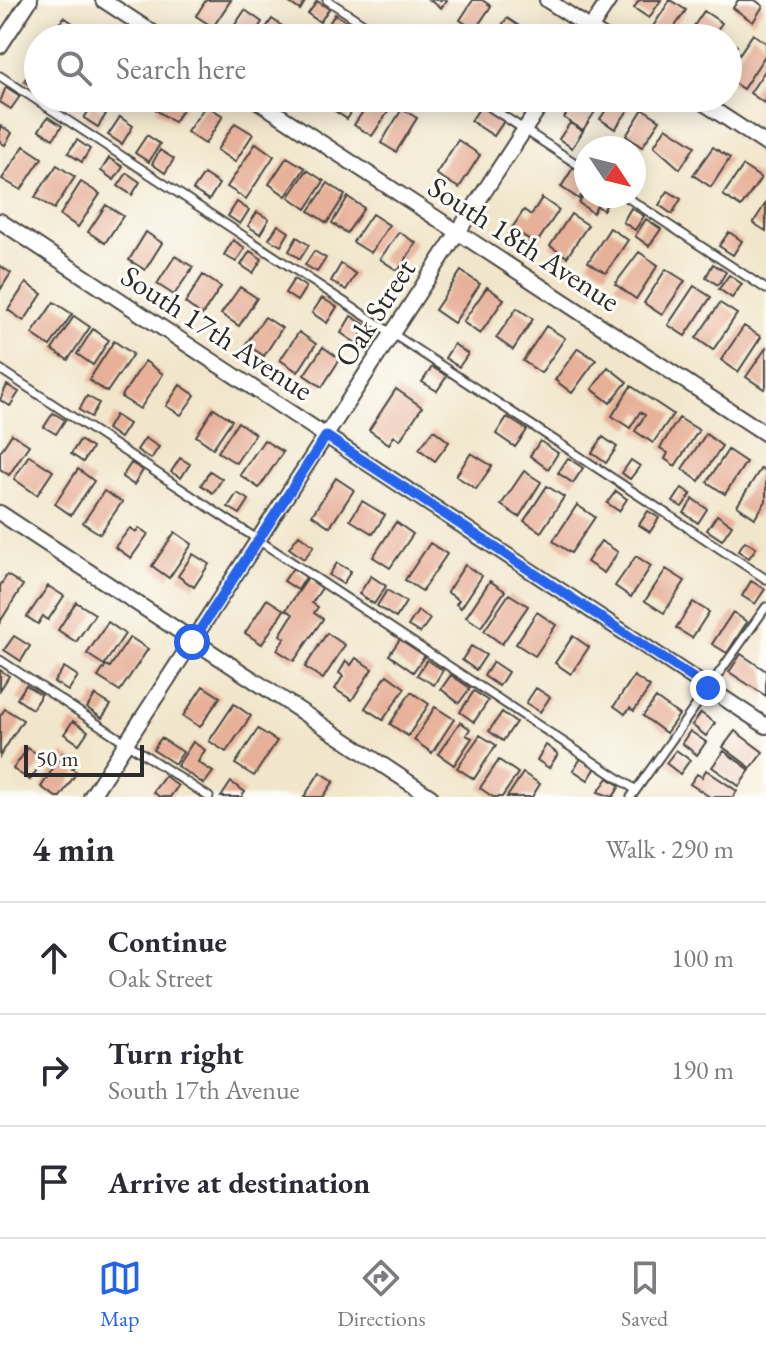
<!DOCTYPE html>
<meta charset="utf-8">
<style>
body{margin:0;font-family:"EB Garamond",serif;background:#f2f2f3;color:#2b2b33}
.compass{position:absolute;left:574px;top:136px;width:72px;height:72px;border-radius:50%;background:#fff;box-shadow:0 4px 20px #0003;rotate:125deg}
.scale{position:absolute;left:24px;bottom:20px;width:120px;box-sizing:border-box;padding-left:8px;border:4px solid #2b2b2b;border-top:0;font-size:22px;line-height:28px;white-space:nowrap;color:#2b2b2b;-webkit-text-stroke:6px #fdfcf7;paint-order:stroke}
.stop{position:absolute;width:24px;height:24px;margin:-18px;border:6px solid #2563eb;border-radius:50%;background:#fff}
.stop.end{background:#2563eb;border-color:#fff;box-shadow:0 2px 8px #0008}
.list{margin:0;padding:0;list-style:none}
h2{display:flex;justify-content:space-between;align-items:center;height:104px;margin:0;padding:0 32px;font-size:34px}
h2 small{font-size:26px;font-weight:400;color:#7c7c81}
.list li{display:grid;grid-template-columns:52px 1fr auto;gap:24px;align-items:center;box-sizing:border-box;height:112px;padding:0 32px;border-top:2px solid #e1e1e2}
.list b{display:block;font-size:30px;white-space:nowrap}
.list p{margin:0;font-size:26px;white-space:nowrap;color:#7c7c81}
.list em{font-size:26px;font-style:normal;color:#7c7c81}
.icon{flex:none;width:44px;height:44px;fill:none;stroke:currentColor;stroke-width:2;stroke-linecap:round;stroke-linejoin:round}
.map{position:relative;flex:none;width:766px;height:797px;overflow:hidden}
.search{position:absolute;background:#fff;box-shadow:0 4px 20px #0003;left:24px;right:24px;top:24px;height:88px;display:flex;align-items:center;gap:20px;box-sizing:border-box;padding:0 28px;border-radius:44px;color:#7c7c81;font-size:30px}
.sheet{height:440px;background:#fff}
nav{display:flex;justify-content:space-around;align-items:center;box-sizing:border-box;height:112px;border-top:2px solid #e1e1e2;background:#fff;font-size:22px;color:#7c7c81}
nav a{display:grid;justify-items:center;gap:4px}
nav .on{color:#2563eb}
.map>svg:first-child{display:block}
.building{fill:#e7b099}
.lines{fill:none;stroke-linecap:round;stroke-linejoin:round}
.service-casing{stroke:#494743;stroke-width:11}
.minor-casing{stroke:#494743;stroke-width:18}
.service{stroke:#fff;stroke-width:7}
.minor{stroke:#fff;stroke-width:14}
.route{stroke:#2563eb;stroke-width:10}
.labels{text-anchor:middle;stroke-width:6;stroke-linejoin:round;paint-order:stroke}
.street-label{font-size:30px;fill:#2b2b2b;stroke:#fdfcf7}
</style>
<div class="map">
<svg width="766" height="797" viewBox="0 0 766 797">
<rect width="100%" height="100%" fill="#fdfcf7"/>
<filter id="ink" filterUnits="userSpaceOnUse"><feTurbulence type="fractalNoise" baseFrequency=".0125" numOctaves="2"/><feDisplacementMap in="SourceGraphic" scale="16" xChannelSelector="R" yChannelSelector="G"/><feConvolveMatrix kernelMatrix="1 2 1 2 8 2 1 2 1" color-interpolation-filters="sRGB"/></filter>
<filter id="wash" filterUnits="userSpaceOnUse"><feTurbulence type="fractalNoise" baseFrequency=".006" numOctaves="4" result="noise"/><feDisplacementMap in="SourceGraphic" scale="32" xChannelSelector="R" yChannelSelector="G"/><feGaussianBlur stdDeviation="1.8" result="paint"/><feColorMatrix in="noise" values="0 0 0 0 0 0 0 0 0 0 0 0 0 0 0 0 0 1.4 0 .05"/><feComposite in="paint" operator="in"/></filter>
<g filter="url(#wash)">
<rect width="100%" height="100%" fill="#f1e6cb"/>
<g id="blocks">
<!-- building -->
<path class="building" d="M206,0H231L213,27L196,16Z
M285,0H306L300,10Z
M429,0H447L441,8Z
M473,0H482L491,6L475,30L460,20Z
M639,0H661L649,18L634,8Z
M670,0L686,10L667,38L652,28Z
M738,0H755L763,6L753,22L733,8Z
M317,1L329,9L320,22L308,14Z
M245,10L262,22L252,38H226Z
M704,11L722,23L711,38H686Z
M335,14L347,22L338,35L327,27Z
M64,17L81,29L75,38H50Z
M507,18L522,28L515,38H493Z
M272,19L288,30L283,38H259Z
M416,22L430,31L425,38L407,36Z
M753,34L766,43V54L743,89L728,79V71Z
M728,40L737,46L728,60Z
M33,68L38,72V91L24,81Z
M766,69V99L764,103L750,93Z
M6,87L20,96L11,109L0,102Z
M164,98H190L174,122L156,110Z
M336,98H361L347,119L329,107Z
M372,98H386L394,103L372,136L354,125Z
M492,98H509L504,106Z
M576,98H604L583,130L564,118Z
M614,98L631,106L615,129L600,119Z
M93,105L106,114L98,127L84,118Z
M206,105L223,116L205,144L187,132Z
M481,106L504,121L494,136L471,121Z
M402,109L417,118L396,152L381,143Z
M643,109L660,120L642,147L626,136Z
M48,117L62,126L53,139L39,130Z
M120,117L133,126L122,144L108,135Z
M235,123L253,134L235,162L217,150Z
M570,123L583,131L572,148L559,139Z
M0,125L12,133L5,145L0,142Z
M666,127L695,146L680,169L654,146Z
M147,135L160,144L149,162L135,153Z
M77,140L90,149L82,162L68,153Z
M458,140L480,155L459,188L436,174Z
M256,143L274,156L246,199L227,187Z
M24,146L42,158L21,190L2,179Z
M713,147L730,158L711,187L693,175Z
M160,150L174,159L165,173L152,164Z
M287,157L305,168L286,196L269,184Z
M109,158L123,167L114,180L101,171Z
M57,165L75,177L54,209L35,197Z
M743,166L761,178L741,207L723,195Z
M573,168L586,177V187L579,199L561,187Z
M307,170L324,181L306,209L289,197Z
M127,173L140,182L132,195L118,186Z
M204,174L219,184L209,200L193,190Z
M81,182L100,194L78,227L60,215Z
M328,183L345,195L327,223L309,211Z
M668,191L681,199L672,214L659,205Z
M586,192V196L612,197L603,210L597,206L593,213L579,203Z
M348,197L364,208L347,233L332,223Z
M542,198L559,210L536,244L512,228L524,210L531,215Z
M237,202L249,210L240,224L228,216Z
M766,203V231L753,223Z
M106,205L123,216L105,243L88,232Z
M631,208L644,216L635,230L623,222Z
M257,212L269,219L260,234L248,226Z
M372,214L389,225L371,253L353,242Z
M571,214L588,225L567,257L550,246Z
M646,219L661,229L649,246L635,236Z
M278,225L289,232L281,246L269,239Z
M610,228L628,240L606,273L588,262Z
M146,232L162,243L145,270L129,260Z
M399,232L416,243L398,271L380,259Z
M729,232L742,241L733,255L719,246Z
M297,237L309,245L300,259L289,251Z
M233,240L245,248L236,262L224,255Z
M250,251L262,259L253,273L241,265Z
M314,251L326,258L317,272L305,265Z
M639,252L658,265L636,299L615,284Z
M175,256L193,267L174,295L157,284Z
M341,264L356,274L346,290L331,281Z
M713,264L726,272L718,285L706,277Z
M0,266L11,273L0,290Z
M666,269L685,281L662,315L644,303Z
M461,271L480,284L454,323L435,310Z
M203,275L221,287L202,315L185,303Z
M729,275L742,284L732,298L719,289Z
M294,279L306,287L297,301L285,293Z
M26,283L42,294L24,321L8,310Z
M694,286L711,297L685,336L668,325Z
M240,287L257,298L239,326L221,314Z
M487,287L504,299L480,334L463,322Z
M322,298L337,307L327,323L312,313Z
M54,302L72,314L50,346L32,334Z
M720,303L737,314L713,350L696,338Z
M517,308L533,319L513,350L496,338Z
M74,316L90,327L68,360L52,350Z
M351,316L367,326L356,343L341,333Z
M265,317L282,328L264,356L246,344Z
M546,326L565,338L541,373L523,361Z
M744,326L761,337L738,372L721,360Z
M93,329L109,340L93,365L77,354Z
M299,332L316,344L298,372L280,360Z
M114,341L133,354L107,392L89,380Z
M454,344L468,354L459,367L445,358Z
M323,347L340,359L322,387L304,375Z
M578,348L596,360L572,393L555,380Z
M766,348V386L764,389L746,377Z
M145,361L163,374L140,409L121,397Z
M432,367L447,376L437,391L422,382Z
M608,367L627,382L610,403L592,389Z
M7,385L19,392L10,406L0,400Z
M180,385L195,395L181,415L166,406Z
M631,386L673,414L653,443L635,431L645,415L640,412L630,428L612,416Z
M396,389L422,407L400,440L394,436L389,444L369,430Z
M87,396L99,403L91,417L79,410Z
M214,408L232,420L213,448L196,436Z
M53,413L65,420L56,434L44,427Z
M115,415L129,424L120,438L107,429Z
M507,417L527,430L515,447L496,434Z
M679,418L699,430L675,466L665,459L668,453L660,448Z
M238,422L255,434L236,463L218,452Z
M434,430L449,442L435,461L419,449Z
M12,434L29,445L9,475L0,469V452Z
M706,434L722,446L699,481L682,469Z
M603,437L617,447L606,463L592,453Z
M145,438L159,447L151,459L137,450Z
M80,440L92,448L83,462L71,454Z
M264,440L283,452L259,488L240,475Z
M540,441L558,453L548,469L530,456Z
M728,450L746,462L725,494L707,482Z
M471,453L492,466L476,489L456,476Z
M29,455L53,471L37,495L14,479Z
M180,458L190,464L181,478L171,472Z
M568,458L583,468L573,483L558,473Z
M631,460L640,466L630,479L622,473Z
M131,463L143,470L134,485L122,477Z
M761,468L766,472V501L755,518L737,506Z
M78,469L94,481L71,515L55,504Z
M210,471L222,479L213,493L201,485Z
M524,471L541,482L519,517L501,505Z
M336,478L354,490L330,527L312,515Z
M547,486L564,497L541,532L524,521Z
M682,488L691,494L682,507L673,502Z
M104,491L122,502L100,534L83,523Z
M616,491L627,499L619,511L607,503Z
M237,493L249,500L240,514L228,507Z
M693,499L707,509L698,523L684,513Z
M362,501L385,515L373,534L350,520Z
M577,505L595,517L571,553L553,541Z
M648,511L659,518L650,532L639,525Z
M717,515L732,525L722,540L707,530Z
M396,522L413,534L390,568L373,557Z
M130,528L136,532L139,528L148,534L131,558L115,547Z
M175,532L192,544L169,578L152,566Z
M299,535L314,546L304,559L289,548Z
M601,541L618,552L604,573L587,562Z
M745,541L756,548L749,558L738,551Z
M430,543L447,554L422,591L405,580Z
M193,554L209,564L194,587L178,576Z
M636,556L651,566L631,597L615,586Z
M337,563L351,571L343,584L329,575Z
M465,565L482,576L461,608L456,604L459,600L447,592Z
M293,568L306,577L298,590L284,581Z
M666,569L685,581L664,613L645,601Z
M7,575L23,585L0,622V586Z
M371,576L386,586L374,604L359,594Z
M308,578L322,588L312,603L318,607L314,613L323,619L294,661L277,650L285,638L280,635L293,614L286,610Z
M490,581L505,591L481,627L466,617Z
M751,581L765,589L755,604L742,596Z
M48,586L64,596L48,620L43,616L38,624L27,617Z
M387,590L406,602L396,618L377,606Z
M509,594L528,606L502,644L484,631Z
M267,599L284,610L262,644L245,633Z
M76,602L95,614L76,642L58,630Z
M693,602L709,612L692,638L676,628Z
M418,611L430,619L420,633L408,626Z
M537,612L556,625L535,656L516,644Z
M733,612L747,622L727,653L712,644Z
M108,622L125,634L104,665L87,654Z
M327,633L345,645L323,679L305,667Z
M14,636L30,646L21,661L4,650Z
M573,636L589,647L571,674L555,663Z
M130,637L148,649L120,691L98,677L106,665L110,667Z
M400,639L425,655L413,672L389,655Z
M471,646L486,655L476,670L462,660Z
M741,654L766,671V696L729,672Z
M356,658L372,669L352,700L335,689L343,676L339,673L346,661L351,665Z
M427,660L443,670L434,685L417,675Z
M493,662L508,672L499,686L484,676Z
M64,667L78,676L68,691L54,682Z
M0,670L9,676L0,690Z
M387,675L405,688L383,720L365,708Z
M451,675L470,688L459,703L441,689Z
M634,676L650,687L634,711L630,708L625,714L614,706Z
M26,685L41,695L32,709L17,699Z
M203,686L220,697L200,727L183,716Z
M536,688L550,697L540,712L526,703Z
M474,691L488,701L474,722L460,712Z
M411,692L429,704L408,736L390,724Z
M95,695L111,705L102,718L87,708Z
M656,698L679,715L666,733L643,716Z
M234,704L251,716L226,752L209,741Z
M435,707L454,719L432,753L414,740Z
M5,709L23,720L0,756V716Z
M502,712L516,722L503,741L489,731Z
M701,713L715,723L706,736L692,725Z
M73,721L88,731L79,744L64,734Z
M460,722L470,729L466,735L472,738L454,765L438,754Z
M258,729L277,741L254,776L235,764Z
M690,731L706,742L697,755L682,743Z
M735,731L763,752L751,768L723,747Z
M480,735L496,745L474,779L457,768Z
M161,738L183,752L175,764L153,750Z
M193,742L205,750L198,762L213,772L204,784L177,766Z
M546,745L558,754L549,768L537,760Z
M28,748L44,759L30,780L13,769Z
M676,750L690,760L680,774L666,763Z
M724,751L750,770L739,786L712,767Z
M63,753L77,762L72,769L77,772L60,797H56L41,787Z
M582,757L597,766L588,780L573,770Z
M499,760L518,773L502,797H493L480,788Z
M706,770L737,791L733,797H710L690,784L697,774L702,777Z
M320,772L334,781L323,797H304Z
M523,773L540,784L532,797H507Z
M165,776L178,786L170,797H160L153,792Z
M608,778L620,786L613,797L598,792Z
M231,782L245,792L241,797H221Z"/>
</g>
</g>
<g filter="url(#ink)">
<use href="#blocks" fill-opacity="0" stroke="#494743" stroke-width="2"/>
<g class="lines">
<defs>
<path id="service" d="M327,0L385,38
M0,76L766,579
M476,98L586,170
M625,196L766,289
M0,369L636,790
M0,660L209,797
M631,797L766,607"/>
<path id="minor" d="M103,0L161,38
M547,0L605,38
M584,38L609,0
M0,46L30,0
M253,98L766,434
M696,98L766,144
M0,221L766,726
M0,513L431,797
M91,797L545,98"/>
</defs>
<!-- service casing -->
<use href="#service" class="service-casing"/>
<!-- minor casing -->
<use href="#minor" class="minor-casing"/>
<!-- service -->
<use href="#service" class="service"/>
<!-- minor -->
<use href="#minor" class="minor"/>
</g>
</g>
<g class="lines" filter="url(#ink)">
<!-- route -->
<path class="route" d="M192,642L326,436L708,688"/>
</g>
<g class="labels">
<!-- street labels -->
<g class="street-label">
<text transform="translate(524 244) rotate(33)" y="10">South 18th Avenue</text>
<text transform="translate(375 313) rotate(-57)" y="10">Oak Street</text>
<text transform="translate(217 333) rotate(33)" y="10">South 17th Avenue</text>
</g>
</g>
</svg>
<svg class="compass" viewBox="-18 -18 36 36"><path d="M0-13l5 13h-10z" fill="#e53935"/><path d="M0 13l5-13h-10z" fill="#7c7c81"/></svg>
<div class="scale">50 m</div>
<div class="stop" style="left:192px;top:642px"></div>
<div class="stop end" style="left:708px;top:688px"></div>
<div class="search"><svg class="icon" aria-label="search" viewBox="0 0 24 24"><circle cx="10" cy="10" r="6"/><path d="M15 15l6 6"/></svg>Search here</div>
</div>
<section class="sheet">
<h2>4 min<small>Walk · 290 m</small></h2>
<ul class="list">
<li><svg class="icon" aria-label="ahead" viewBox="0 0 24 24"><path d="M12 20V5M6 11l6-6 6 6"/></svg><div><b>Continue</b><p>Oak Street</p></div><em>100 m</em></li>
<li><svg class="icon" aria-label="right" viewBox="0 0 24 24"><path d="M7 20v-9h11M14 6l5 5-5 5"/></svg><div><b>Turn right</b><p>South 17th Avenue</p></div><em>190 m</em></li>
<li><svg class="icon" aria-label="arrive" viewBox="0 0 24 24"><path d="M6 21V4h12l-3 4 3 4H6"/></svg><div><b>Arrive at destination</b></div></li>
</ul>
</section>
<nav>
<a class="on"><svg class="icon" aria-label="map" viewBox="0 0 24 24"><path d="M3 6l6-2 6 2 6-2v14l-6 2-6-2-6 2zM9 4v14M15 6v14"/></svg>Map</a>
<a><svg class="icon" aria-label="directions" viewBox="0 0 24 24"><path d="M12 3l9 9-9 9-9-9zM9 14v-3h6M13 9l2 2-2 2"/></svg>Directions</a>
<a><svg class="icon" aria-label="saved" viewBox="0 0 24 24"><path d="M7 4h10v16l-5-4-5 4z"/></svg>Saved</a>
</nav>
